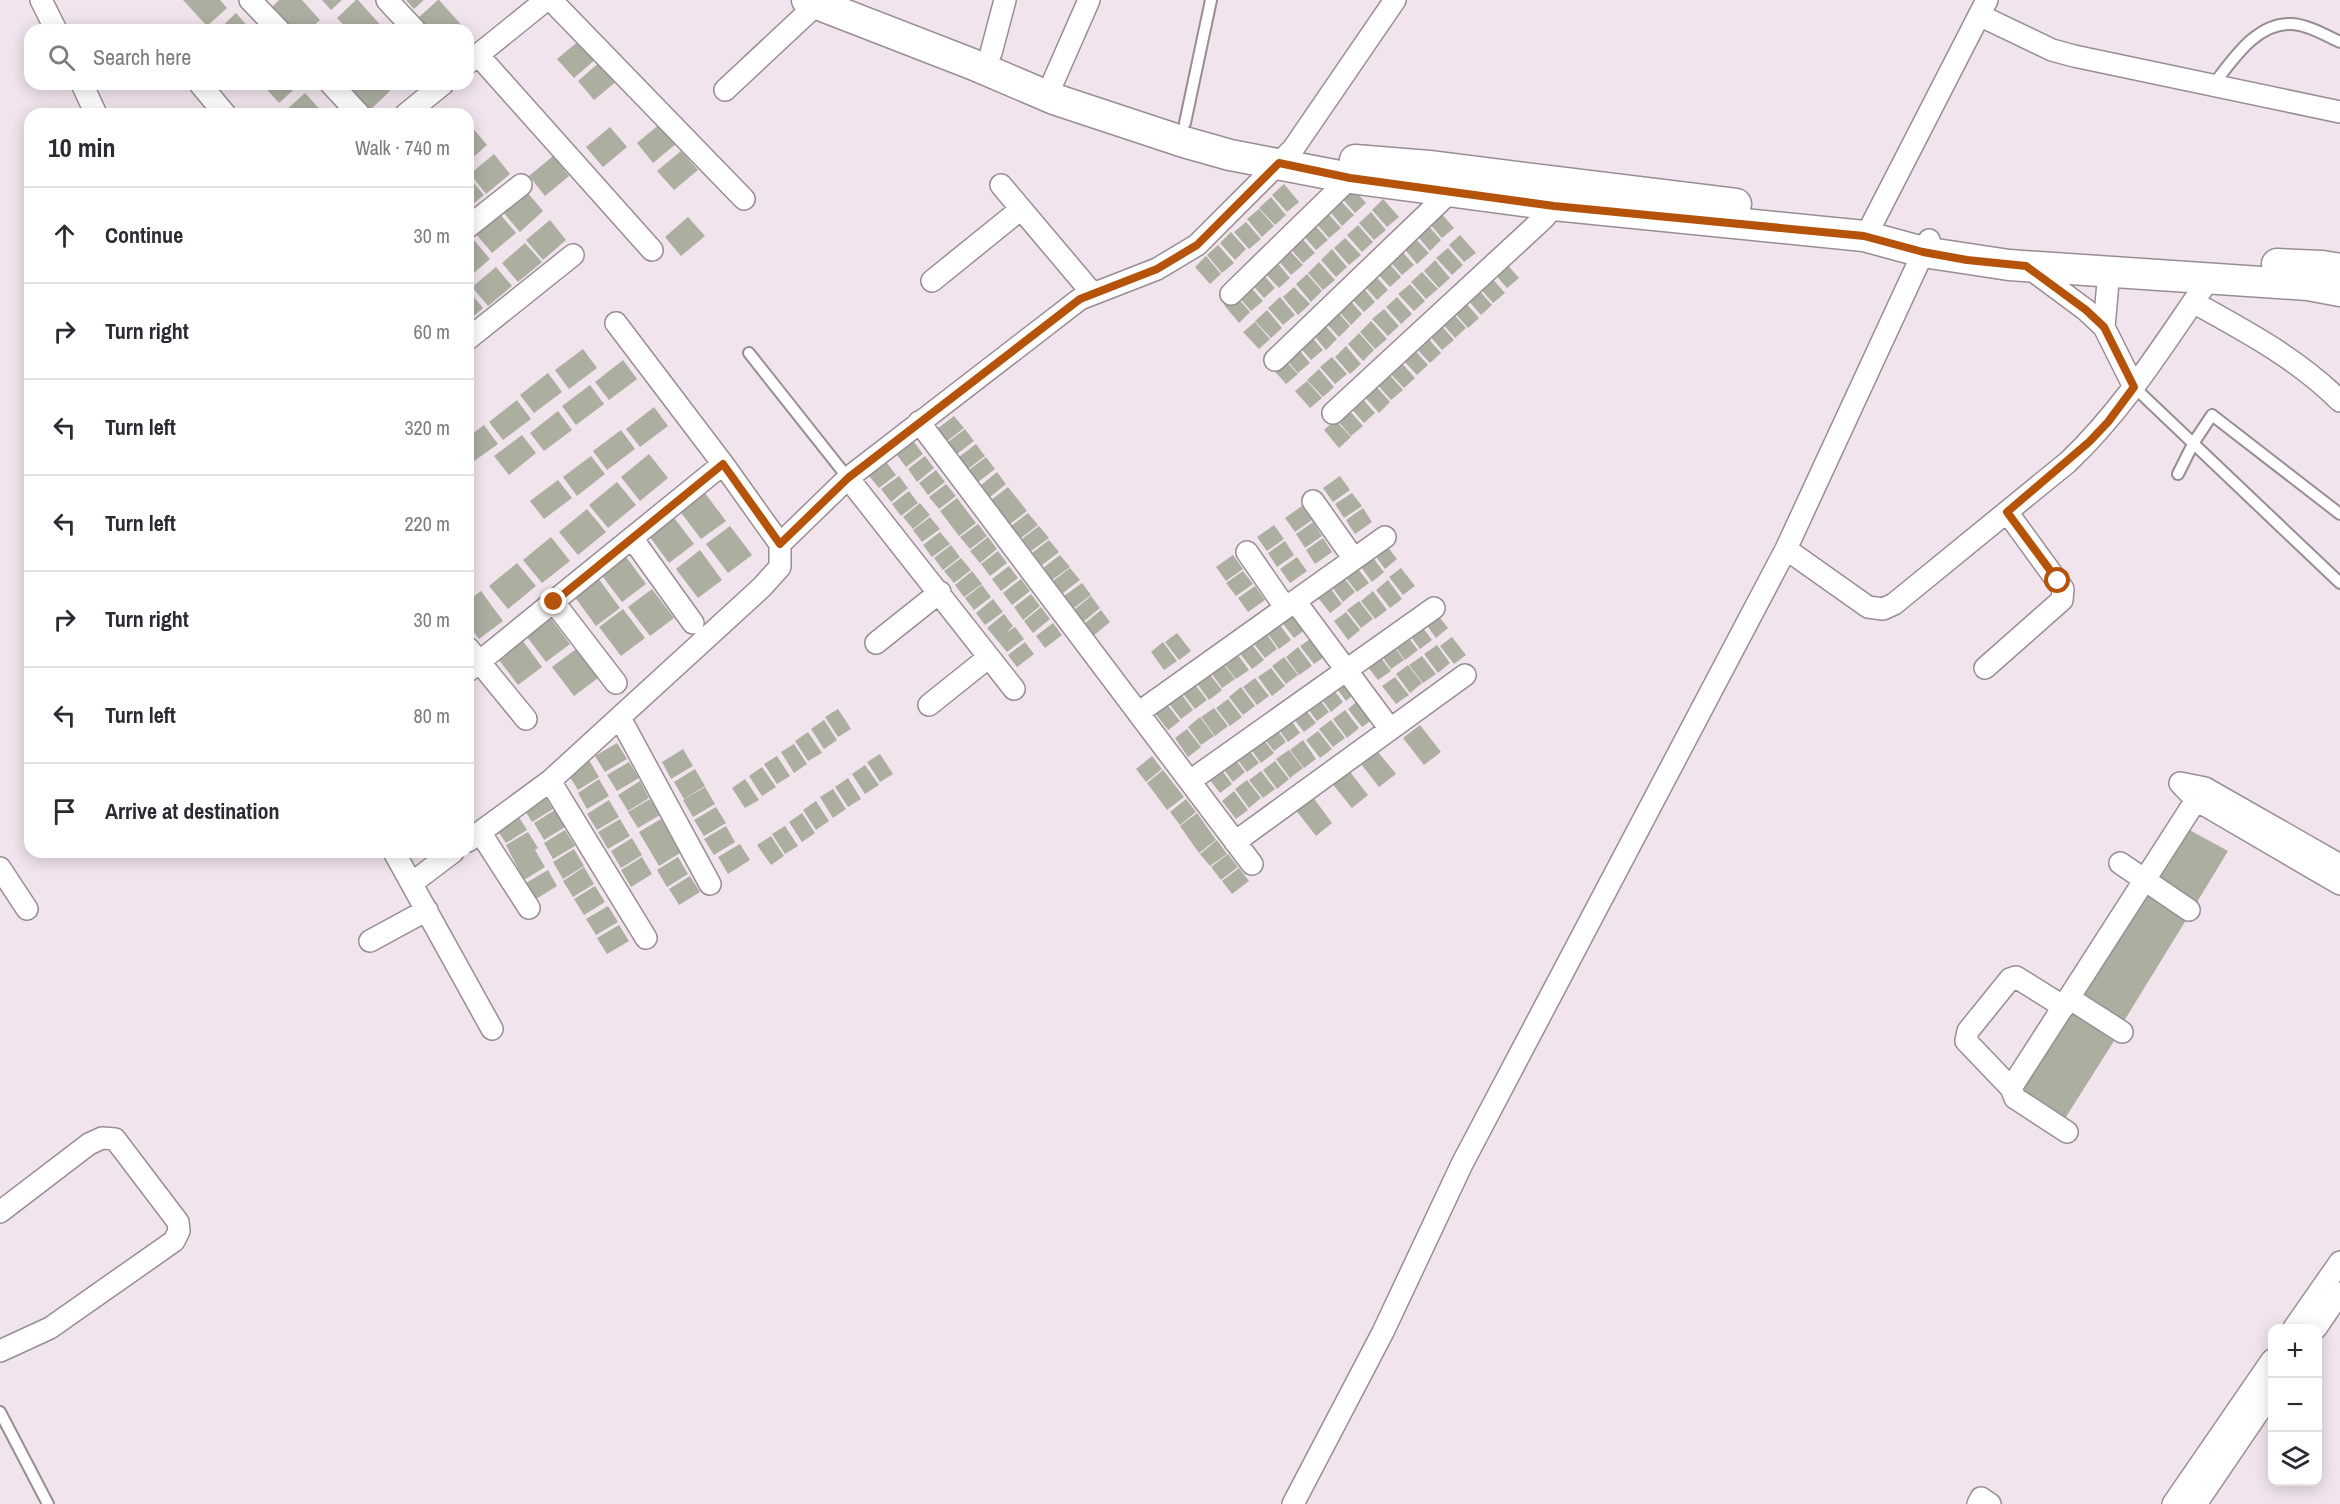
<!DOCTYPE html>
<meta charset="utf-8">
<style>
body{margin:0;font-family:"Archivo Narrow",sans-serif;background:#f7f7f7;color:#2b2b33}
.controls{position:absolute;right:18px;bottom:18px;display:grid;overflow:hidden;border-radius:12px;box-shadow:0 3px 15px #0003}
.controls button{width:54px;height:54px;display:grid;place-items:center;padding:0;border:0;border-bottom:2px solid #e1e1e2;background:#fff;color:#2b2b33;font:30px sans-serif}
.stop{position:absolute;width:18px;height:18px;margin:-14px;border:4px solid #b45309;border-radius:50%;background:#fff}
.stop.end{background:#b45309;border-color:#fff;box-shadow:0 2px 6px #0008}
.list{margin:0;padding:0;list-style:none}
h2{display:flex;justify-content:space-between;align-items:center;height:78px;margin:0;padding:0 24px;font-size:26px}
h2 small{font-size:20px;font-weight:400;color:#7c7c81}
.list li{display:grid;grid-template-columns:39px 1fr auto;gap:18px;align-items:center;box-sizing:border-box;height:96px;padding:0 24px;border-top:2px solid #e1e1e2}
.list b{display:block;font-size:22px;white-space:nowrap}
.list em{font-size:20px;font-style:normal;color:#7c7c81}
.icon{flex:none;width:33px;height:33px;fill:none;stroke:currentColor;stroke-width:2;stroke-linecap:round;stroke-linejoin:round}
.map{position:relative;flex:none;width:2340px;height:1504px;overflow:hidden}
.search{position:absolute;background:#fff;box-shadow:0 3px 15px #0003;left:24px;top:24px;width:450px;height:66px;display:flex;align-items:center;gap:15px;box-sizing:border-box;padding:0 21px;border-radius:18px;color:#7c7c81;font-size:22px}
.panel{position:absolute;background:#fff;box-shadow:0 3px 15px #0003;left:24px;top:108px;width:450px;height:750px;border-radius:18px}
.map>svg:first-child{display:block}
.building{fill:#acaea0}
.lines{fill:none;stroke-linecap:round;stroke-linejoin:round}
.lane-casing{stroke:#998d95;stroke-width:14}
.street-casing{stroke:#998d95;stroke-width:24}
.secondary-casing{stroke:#998d95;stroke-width:33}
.lane{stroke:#fff;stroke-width:10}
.street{stroke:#fff;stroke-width:21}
.secondary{stroke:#fff;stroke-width:30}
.route{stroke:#b45309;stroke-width:8}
</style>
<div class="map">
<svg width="2340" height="1504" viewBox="0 0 2340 1504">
<rect width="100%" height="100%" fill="#f1e4ed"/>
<!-- building -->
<path class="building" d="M183,0H220L227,8L207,26Z
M279,0H302L320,20L309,30H292L272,7Z
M322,0H342L331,10Z
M356,0H358L385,30H348L337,18Z
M406,0H424L414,9Z
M438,0H439L466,30H429L418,18Z
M236,13L251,30H218Z
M581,39L597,58L574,78L557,59Z
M601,61L618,80L594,100L578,81Z
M262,84H300L279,103Z
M347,84H384L390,91L370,110Z
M305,93L324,114H288L285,111Z
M661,123L677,143L653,163L637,143Z
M471,126L487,145L468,162V128Z
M610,127L627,147L603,167L586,147Z
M681,151L698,170L674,190L657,171Z
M494,154L510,174L486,194L470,174Z
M553,156L569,176L545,196L529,176Z
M468,176L484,195L468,208Z
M1284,184L1299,202L1287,212L1272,195Z
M1351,186L1366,203L1355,213L1340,196Z
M527,192L543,211L520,232L503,212Z
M1271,197L1286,215L1275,225L1259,208Z
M1338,198L1354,215L1342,226L1327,208Z
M1383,199L1399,217L1387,227L1372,210Z
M1259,209L1274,226L1262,237L1247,219Z
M1326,211L1341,228L1329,238L1314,221Z
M1439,211L1454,228L1442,238L1427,221Z
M1371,212L1386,230L1374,240L1359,223Z
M500,214L516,233L492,253L476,234Z
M688,217L705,236L681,256L665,237Z
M550,220L566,240L543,260L526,240Z
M1246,222L1261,239L1249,249L1234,232Z
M1313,223L1328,240L1316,250L1301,233Z
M1426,223L1441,240L1430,251L1415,233Z
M1358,225L1373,242L1362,252L1347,235Z
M1231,232L1246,249L1235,260L1220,243Z
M1460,235L1476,253L1464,262L1449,245Z
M1300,236L1315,253L1303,263L1288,246Z
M1413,236L1429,253L1417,264L1402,246Z
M1345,238L1361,255L1349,265L1334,248Z
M474,240L490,259L468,278V245Z
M525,243L542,262L518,282L502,263Z
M1218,245L1234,263L1222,273L1207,255Z
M1398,247L1414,265L1402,275L1387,258Z
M1287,248L1303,265L1291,275L1276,258Z
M1448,248L1463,265L1452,275L1436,258Z
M1332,249L1347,267L1336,277L1321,260Z
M1206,256L1221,274L1210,284L1195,267Z
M1275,260L1290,278L1279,288L1263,271Z
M1386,260L1401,277L1390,287L1374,270Z
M1435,260L1450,278L1439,288L1424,271Z
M1504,261L1519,278L1507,288L1492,271Z
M1319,262L1335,280L1323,290L1308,273Z
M496,267L512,286L488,306L472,287Z
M1260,271L1275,288L1264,298L1249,281Z
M1422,272L1438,289L1426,299L1411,282Z
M1373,273L1388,290L1377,300L1362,283Z
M1307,274L1322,291L1311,302L1296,284Z
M1489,275L1505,293L1493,303L1478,286Z
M1248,284L1263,301L1251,311L1236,294Z
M1360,284L1375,302L1364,312L1348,295Z
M1410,284L1425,301L1414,311L1398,294Z
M1294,287L1310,304L1298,315L1283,297Z
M1477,288L1492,305L1481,315L1466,298Z
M468,290L483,308L468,321Z
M1235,295L1250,312L1239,323L1224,305Z
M1280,297L1295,315L1283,325L1268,308Z
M1347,297L1362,314L1351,325L1336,308Z
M1397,297L1412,314L1401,324L1386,307Z
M1464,301L1479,318L1468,328L1453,311Z
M1335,309L1350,326L1339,337L1323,320Z
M1384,309L1399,326L1388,336L1372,319Z
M1267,310L1282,328L1271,338L1255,321Z
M1451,311L1466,328L1455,338L1440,321Z
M1371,321L1387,339L1375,349L1360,332Z
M1255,322L1270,339L1259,349L1243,332Z
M1322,322L1337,339L1326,350L1311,332Z
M1439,323L1454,340L1442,350L1427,333Z
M1307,332L1323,350L1311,360L1296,343Z
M1359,333L1374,350L1363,361L1348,344Z
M1426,336L1441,353L1430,363L1414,346Z
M1295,345L1310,363L1298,373L1283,356Z
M1346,346L1361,364L1350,374L1335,357Z
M1413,348L1428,365L1417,375L1401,358Z
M583,349L597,368L569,389L555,370Z
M1282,357L1298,374L1286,384L1271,367Z
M1332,357L1347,374L1335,384L1320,367Z
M623,360L637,379L609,400L595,382Z
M1400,361L1415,378L1404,388L1388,371Z
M1319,369L1334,387L1323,397L1307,380Z
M548,373L562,392L534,413L520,395Z
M1388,373L1403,390L1391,400L1376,383Z
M1307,381L1322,398L1310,408L1295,391Z
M590,385L604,404L576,425L562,406Z
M1375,385L1390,402L1379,413L1364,396Z
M1360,396L1375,413L1364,423L1349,406Z
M517,400L531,419L503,440L489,422Z
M654,407L668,426L640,447L626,429Z
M1348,409L1363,426L1351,436L1336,419Z
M558,411L572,430L544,451L530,433Z
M954,416L964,428L946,442L937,429Z
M1335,420L1351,437L1339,448L1324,430Z
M484,425L498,444L470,464L468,462V437Z
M965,429L974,441L957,454L948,442Z
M621,430L635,449L607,470L593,451Z
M522,435L536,453L509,475L494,456Z
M914,442L923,454L906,467L897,455Z
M976,444L985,456L968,469L959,457Z
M649,454L668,478L640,501L621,477Z
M591,456L605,474L577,496L563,477Z
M925,456L934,468L917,482L908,469Z
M986,457L995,469L978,482L969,470Z
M887,463L896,475L879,488L869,476Z
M936,470L945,482L928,495L919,483Z
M997,472L1006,484L989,498L980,486Z
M899,476L908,488L891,502L881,489Z
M1340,476L1350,490L1333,502L1323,488Z
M558,480L572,498L544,519L530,501Z
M617,482L636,505L608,528L589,505Z
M946,484L956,496L939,509L929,497Z
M1008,487L1027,511L1010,524L991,500Z
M909,491L918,503L901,516L892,504Z
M704,492L726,521L701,539L679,510Z
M1352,493L1362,506L1344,518L1335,504Z
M957,498L976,523L959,536L940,511Z
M920,503L930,515L913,529L903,517Z
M1302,506L1312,520L1295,532L1285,518Z
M1363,508L1372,522L1355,534L1346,520Z
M587,509L606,532L578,555L559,532Z
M1028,513L1038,525L1021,538L1011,526Z
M672,515L694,544L669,563L647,533Z
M930,517L940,529L922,542L913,530Z
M1313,522L1322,536L1305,548L1296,534Z
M978,524L987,536L970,549L960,537Z
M1274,525L1284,539L1267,551L1257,537Z
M730,526L752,555L728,573L706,544Z
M1039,526L1049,538L1031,551L1022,539Z
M940,532L950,544L932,557L923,545Z
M551,537L570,561L542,583L523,560Z
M988,537L997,549L980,563L970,551Z
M1323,538L1332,552L1315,564L1306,550Z
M1049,540L1059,552L1042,565L1032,553Z
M1285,541L1294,555L1277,567L1268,553Z
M1383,541L1397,559L1385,569L1371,550Z
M951,545L960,557L943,570L934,558Z
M700,550L722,580L698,598L676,569Z
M998,551L1007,563L990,576L981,564Z
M624,554L646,584L622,602L600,573Z
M1370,554L1384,572L1372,582L1358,563Z
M1060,555L1070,567L1052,580L1043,568Z
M1233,555L1243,569L1226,581L1216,567Z
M1297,557L1307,571L1290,583L1280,569Z
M961,558L971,570L954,583L944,571Z
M517,563L536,586L508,609L489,586Z
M1355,565L1369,583L1357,592L1343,574Z
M1009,566L1018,578L1001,591L992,579Z
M1070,568L1080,580L1063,593L1053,581Z
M1401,568L1415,586L1403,595L1389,577Z
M972,571L982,584L964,597L955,585Z
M1243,571L1253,584L1236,596L1226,583Z
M1341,574L1355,592L1343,602L1329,583Z
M598,578L620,608L596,626L574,596Z
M1021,579L1030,591L1012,605L1003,593Z
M1388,580L1402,599L1390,608L1376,590Z
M1082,583L1091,595L1074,608L1064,596Z
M982,585L991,597L974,610L965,598Z
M1328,585L1342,604L1330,613L1316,595Z
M1255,586L1265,600L1248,612L1238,598Z
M652,589L674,618L650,636L628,607Z
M481,591L503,621L479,639L468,624V601Z
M1373,591L1387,610L1375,619L1361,601Z
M1031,594L1040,606L1023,620L1014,607Z
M1091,596L1100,608L1083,622L1074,610Z
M993,599L1003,612L985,625L976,613Z
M1359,601L1373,619L1361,628L1347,610Z
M1041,607L1050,619L1033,633L1024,621Z
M623,609L645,638L621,656L599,627Z
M1101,610L1110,622L1093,636L1084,624Z
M1292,610L1306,629L1294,638L1280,620Z
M1434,610L1448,628L1436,638L1422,619Z
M1346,612L1360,630L1348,640L1334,621Z
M1004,614L1013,626L1006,633L1015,627L1024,639L1007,652L987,628Z
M548,615L570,644L546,662L524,633Z
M1277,621L1291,640L1279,649L1265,630Z
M1418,621L1432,640L1420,649L1406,630Z
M1053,623L1062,635L1045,648L1036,636Z
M1264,630L1277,649L1265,658L1251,640Z
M1404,632L1418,650L1405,660L1391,641Z
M1177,633L1191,651L1179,660L1165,642Z
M520,637L542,667L518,685L496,656Z
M1313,637L1327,655L1314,664L1300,646Z
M1452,637L1466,655L1454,664L1440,646Z
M1390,641L1404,660L1391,669L1378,651Z
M1025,642L1034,654L1017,667L1008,655Z
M1163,642L1177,661L1164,670L1151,652Z
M1250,642L1264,660L1252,669L1238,651Z
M1437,645L1450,663L1438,673L1424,654Z
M1298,647L1312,666L1299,675L1286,657Z
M576,649L598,678L574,696L552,667Z
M1235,651L1249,670L1236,679L1222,661Z
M1377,653L1391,671L1378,680L1364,662Z
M1422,656L1436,674L1423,683L1409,665Z
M1284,657L1298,675L1286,684L1272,666Z
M1221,661L1235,679L1222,688L1209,670Z
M1408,665L1422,683L1410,693L1396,674Z
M1271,668L1285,686L1272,696L1258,677Z
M1208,672L1222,690L1209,700L1195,681Z
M1344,673L1358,691L1346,701L1332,682Z
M1395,677L1409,695L1396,704L1382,686Z
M1255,678L1269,696L1257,705L1243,687Z
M1193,682L1207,700L1195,709L1181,691Z
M1329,684L1343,702L1331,712L1317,693Z
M1241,687L1255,706L1243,715L1229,697Z
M1179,691L1193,710L1181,719L1167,701Z
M1315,693L1329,712L1317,721L1303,702Z
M1228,699L1242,717L1230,726L1216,708Z
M1360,699L1374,718L1362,727L1348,709Z
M1166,703L1180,721L1168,730L1154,712Z
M1302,705L1316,723L1304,732L1290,714Z
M1214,708L1228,726L1215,736L1201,717Z
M838,709L851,729L838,737L825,717Z
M1345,710L1359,728L1347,738L1333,719Z
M1287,714L1300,733L1288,742L1274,723Z
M1200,717L1214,736L1201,745L1188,727Z
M824,720L837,740L824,749L811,729Z
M1331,720L1345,738L1333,747L1319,729Z
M1273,724L1286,742L1274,751L1260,733Z
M1420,725L1441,752L1424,765L1403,738Z
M1187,729L1201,747L1188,757L1175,738Z
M1318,731L1332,749L1320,758L1306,740Z
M808,732L822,753L808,761L795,741Z
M1260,735L1274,753L1261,763L1247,744Z
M1303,740L1316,759L1304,768L1290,750Z
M617,743L627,759L605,772L595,756Z
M794,744L807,764L794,773L781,752Z
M1245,745L1259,763L1247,772L1233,754Z
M1374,747L1396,774L1379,787L1358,760Z
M683,749L693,766L671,779L662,762Z
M1289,750L1303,768L1290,778L1276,759Z
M880,754L893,774L880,782L867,762Z
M1231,754L1245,772L1233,782L1219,763Z
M777,756L790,776L777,784L764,764Z
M1152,756L1162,769L1146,782L1136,769Z
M589,760L599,777L578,790L568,774Z
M1275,761L1289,779L1277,789L1263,770Z
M629,762L639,778L617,791L607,775Z
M865,765L879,785L865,794L852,774Z
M1218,765L1232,784L1220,793L1206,775Z
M762,767L776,787L762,796L749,776Z
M1347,768L1368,795L1352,808L1330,781Z
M695,769L705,786L684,799L674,782Z
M1163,770L1184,797L1167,810L1147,783Z
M1261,771L1275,789L1263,798L1249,780Z
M848,778L861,799L848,807L835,787Z
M599,779L609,796L587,809L578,793Z
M745,779L759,800L745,808L732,788Z
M1247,780L1261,798L1249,808L1235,789Z
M640,781L649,798L628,811L618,795Z
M705,787L715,804L693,817L683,800Z
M833,789L846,809L833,818L820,797Z
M1234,791L1248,810L1236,819L1222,801Z
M543,793L553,809L532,822L522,806Z
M1312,796L1332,823L1316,836L1295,809Z
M650,799L660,815L638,828L628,812Z
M1186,799L1196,812L1180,825L1170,812Z
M609,800L619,817L597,830L587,814Z
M816,801L829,821L816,830L803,810Z
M716,807L726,823L704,836L694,820Z
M555,810L565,827L544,840L534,823Z
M802,813L815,833L802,842L789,822Z
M1197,813L1216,840L1199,853L1180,826Z
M517,814L527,830L506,843L495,827Z
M620,819L630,836L608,849L598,832Z
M661,819L680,853L659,866L639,832Z
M726,826L735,842L714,855L704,839Z
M785,826L798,846L785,854L772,834Z
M2184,827L2228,851L2194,907L2152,882Z
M565,830L575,846L553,859L544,843Z
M528,832L538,848L535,850L545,867L524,880L506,845Z
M771,836L784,856L771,865L757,845Z
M632,838L642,855L621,868L611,851Z
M1217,840L1227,854L1210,866L1200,854Z
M740,844L750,860L728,874L718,857Z
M574,849L584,866L563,879L553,862Z
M1228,854L1238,867L1221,880L1211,867Z
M642,857L652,874L631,887L621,870Z
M678,857L688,874L667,887L657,870Z
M584,867L594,884L573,897L563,881Z
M1239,868L1249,881L1232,894L1222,881Z
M548,870L557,886L536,899L526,883Z
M690,876L700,892L679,905L669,889Z
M595,886L605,902L584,915L574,899Z
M2144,893L2186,920L2121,1026L2079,999Z
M608,906L618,922L596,935L586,919Z
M619,925L629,941L607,954L597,938Z
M2068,1010L2114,1041L2064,1120L2019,1091Z"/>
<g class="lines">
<defs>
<path id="lane" d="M2213,85C2232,61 2256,22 2292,24C2308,25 2325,35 2340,42
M1185,123L1211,0
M749,353L848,478
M2134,387L2340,583
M2178,474L2194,442L2212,415L2340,514
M0,1412L48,1504"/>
<path id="street" d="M41,0L56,30
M250,0L279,30
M387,0L415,30
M551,0L744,199
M1979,15L2052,50L2074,56L2340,112
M991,53L1005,0
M478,55L652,250
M468,63L546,0
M1053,82L1089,0
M82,84L96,114
M200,84L225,114
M331,84L359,114
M725,90L817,4
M406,114L443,84
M1001,185L1093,294
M1872,224L1987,0
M468,227L521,185
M2028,267L2086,310L2104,327L2134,387
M932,281L1021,209
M1231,294L1350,178
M2193,302C2245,331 2297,358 2340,401
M2104,327L2109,271
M468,339L573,255
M1275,360L1450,192
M1333,413L1543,219L1553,208L1555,197
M919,422L1252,864
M848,478L1014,689
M1313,501L1354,559
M632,538L693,623
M780,544L848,478L1080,299L1157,269L1197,245L1293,149L1395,0
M1786,549L1868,607L1883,609L1894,604L2068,462C2125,408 2165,342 2209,279
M1247,552L1285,607
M553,601L616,683
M1295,601L1390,729
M876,643L940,592
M468,648L526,719
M1985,668L2062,600L2063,589L2007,512
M468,671L723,464
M929,705L989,657
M1138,713L1385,537
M620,718L710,884
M550,781L646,938
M1190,781L1434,608
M480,832L529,908
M468,841L550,781L762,587L780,567V544L723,464L616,323
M1235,842L1465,675
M394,852L492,1029
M2120,863L2189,910
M2340,865L2205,788L2180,783L2196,800L2340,884
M0,868L27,909
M412,883L453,852
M370,941L427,910
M2069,998L2122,1032
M2064,1007L2016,977L2010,979L1968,1031L1966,1041L2011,1088L2015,1098L2067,1132
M2011,1088L2196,800
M0,1212L89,1144L102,1138L115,1139L178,1222L179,1231L174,1241L50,1328L0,1351
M2294,1328L2340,1262
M2316,1328L2340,1293
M1293,1504L1383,1332L1462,1164L1786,549L1929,240
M1978,1504L1981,1498L1990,1504
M2173,1504L2272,1360
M2196,1504L2272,1392"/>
<path id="secondary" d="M807,0L972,64L1054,99L1184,142L1230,155L1350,178L1554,205L1864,236L1923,252L2009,265L2308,285L2340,291
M1355,160L1429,166L1736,204
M2277,264L2322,266L2340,269"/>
</defs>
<!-- lane casing -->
<use href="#lane" class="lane-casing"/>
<!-- street casing -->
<use href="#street" class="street-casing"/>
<!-- secondary casing -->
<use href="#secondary" class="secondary-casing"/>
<!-- lane -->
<use href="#lane" class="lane"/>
<!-- street -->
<use href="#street" class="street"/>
<!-- secondary -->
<use href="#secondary" class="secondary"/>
</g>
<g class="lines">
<!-- route -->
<path class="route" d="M554,602L723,464L780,544L848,478L1080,299L1157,269L1197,245L1279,163L1350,178L1554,206L1864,236L1923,252L1967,260L2026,266L2086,310L2104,327L2134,387L2108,422L2089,442L2007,512L2058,581"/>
</g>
</svg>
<div class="controls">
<button>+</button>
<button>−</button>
<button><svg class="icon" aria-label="layers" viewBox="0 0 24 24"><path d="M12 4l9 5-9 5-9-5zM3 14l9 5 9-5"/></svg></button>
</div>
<div class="stop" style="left:2058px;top:581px"></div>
<div class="stop end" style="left:554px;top:602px"></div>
<div class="search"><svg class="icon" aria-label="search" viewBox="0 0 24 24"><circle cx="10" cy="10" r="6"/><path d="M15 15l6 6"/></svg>Search here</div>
<section class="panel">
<h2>10 min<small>Walk · 740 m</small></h2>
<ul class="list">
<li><svg class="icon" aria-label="ahead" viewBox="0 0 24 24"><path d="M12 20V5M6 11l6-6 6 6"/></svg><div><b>Continue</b></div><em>30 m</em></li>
<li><svg class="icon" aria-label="right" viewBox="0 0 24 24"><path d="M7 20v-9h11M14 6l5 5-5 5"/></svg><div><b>Turn right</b></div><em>60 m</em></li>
<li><svg class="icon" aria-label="left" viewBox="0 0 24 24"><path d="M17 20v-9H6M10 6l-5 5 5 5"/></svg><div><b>Turn left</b></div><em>320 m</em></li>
<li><svg class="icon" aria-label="left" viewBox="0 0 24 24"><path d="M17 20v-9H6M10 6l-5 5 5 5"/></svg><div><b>Turn left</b></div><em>220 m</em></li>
<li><svg class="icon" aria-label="right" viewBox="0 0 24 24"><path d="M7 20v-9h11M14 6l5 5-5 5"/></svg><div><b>Turn right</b></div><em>30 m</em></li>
<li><svg class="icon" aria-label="left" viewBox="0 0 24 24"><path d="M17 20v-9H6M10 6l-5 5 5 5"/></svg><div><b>Turn left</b></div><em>80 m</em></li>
<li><svg class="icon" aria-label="arrive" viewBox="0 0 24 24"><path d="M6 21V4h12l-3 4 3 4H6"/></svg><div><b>Arrive at destination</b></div></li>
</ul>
</section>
</div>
